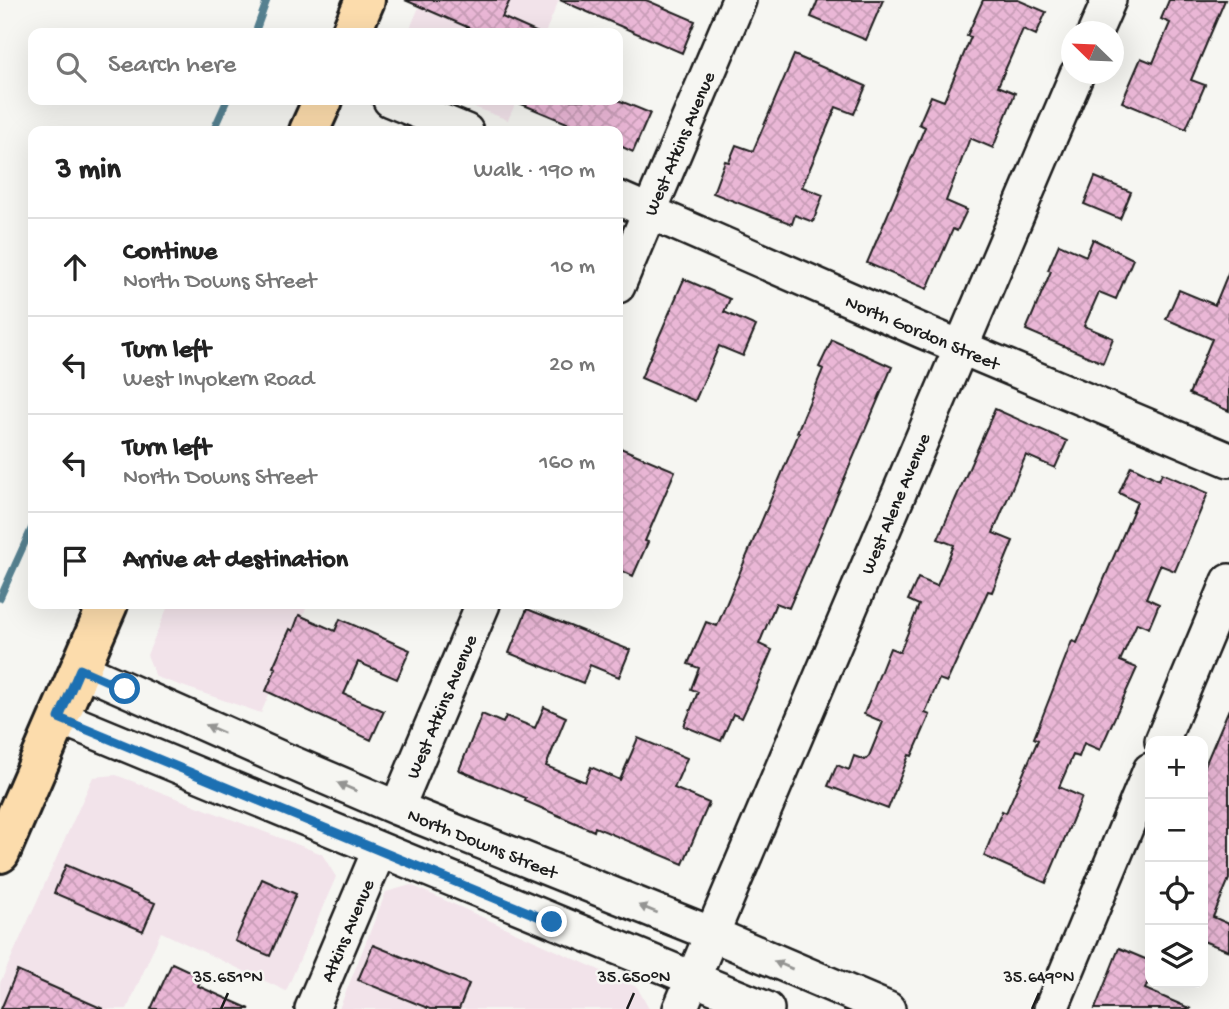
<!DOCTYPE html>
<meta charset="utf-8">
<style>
body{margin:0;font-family:"Gochi Hand",sans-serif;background:#f6f6f6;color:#222}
.controls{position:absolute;right:21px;bottom:21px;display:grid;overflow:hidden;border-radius:14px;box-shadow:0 7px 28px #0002}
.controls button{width:63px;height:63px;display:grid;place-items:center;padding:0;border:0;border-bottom:2px solid #e0e0e0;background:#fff;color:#222;font:35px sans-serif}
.compass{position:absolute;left:1061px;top:21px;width:63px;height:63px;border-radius:50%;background:#fff;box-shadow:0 7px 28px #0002;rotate:293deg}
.stop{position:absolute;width:21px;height:21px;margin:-16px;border:5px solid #1f6fb2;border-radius:50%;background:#fff}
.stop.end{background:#1f6fb2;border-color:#fff;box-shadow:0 2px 7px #0008}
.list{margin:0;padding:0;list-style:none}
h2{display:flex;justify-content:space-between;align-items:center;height:91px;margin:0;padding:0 28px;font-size:30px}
h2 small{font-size:23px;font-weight:400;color:#767676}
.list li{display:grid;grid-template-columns:46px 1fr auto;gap:21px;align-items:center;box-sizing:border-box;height:98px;padding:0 28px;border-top:2px solid #e0e0e0}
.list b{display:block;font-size:26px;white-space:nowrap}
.list p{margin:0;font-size:23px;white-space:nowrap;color:#767676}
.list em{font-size:23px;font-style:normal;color:#767676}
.icon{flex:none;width:38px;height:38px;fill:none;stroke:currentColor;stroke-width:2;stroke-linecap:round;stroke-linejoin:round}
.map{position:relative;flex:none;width:1229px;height:1009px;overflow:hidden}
.search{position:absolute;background:#fff;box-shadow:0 7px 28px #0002;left:28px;top:28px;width:595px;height:77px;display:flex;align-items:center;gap:18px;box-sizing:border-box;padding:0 24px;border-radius:14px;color:#767676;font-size:26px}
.panel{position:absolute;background:#fff;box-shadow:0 7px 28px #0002;left:28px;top:126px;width:595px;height:483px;border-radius:14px}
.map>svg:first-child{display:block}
.built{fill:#f2e3ea}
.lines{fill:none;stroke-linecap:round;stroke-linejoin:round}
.stream{stroke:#568190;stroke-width:7}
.building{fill:url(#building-cross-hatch);stroke:#1c1c1c;stroke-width:2}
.minor-casing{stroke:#1c1c1c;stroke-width:38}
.major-casing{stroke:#1c1c1c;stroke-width:44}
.minor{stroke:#f6f6f2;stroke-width:33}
.major{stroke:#fcdcac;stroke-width:38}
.oneway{fill:#949492}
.route{stroke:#1f6fb2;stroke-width:9}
.ticks{fill:none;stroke:#1c1c1c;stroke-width:2.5}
.labels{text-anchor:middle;stroke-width:5;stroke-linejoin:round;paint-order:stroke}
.street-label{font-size:19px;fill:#1c1c1c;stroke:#f6f6f2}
.ticks-label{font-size:18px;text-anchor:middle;fill:#1c1c1c;stroke:#f6f6f2;stroke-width:5;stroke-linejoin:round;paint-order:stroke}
</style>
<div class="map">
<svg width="1229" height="1009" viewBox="0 0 1229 1009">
<defs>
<pattern id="building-cross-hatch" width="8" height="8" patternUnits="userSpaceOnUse" patternTransform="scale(1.75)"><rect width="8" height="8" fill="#eab7d6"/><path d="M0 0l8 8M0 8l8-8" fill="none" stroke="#c89db7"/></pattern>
</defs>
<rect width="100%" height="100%" fill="#f6f6f2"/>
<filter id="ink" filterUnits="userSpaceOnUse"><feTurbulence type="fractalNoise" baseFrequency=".0143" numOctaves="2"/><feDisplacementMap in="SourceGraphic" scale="14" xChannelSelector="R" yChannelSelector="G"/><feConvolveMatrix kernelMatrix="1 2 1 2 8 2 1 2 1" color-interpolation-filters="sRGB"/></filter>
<g filter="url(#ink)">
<!-- built -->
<path class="built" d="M422,0H559L545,33H408Z
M456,100H517L508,120Z
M169,604H308L261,713L156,677L147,655Z
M116,775L322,854L336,877L286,991L161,932L127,1009H0V983L93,777Z
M411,885L637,987L649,1009H339L386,892Z"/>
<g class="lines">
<!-- stream -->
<path class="stream" d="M255,33L267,0
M213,131L227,100
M0,598L33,525"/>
</g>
<!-- building -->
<path class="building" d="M405,0H510L502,17L538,33H481Z
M560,0H646L695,21L682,53Z
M818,0H883L866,40L811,17Z
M983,0H1018L1046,12L1036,35L1023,29L998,86L1015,93L993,148L970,138L946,201L967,210L957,231L953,229L927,289L867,263L925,127L919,124L931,96L944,101L971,37L967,36Z
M1169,0H1225L1191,80L1205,85L1186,129L1122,102L1141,58L1153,63L1170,23L1161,19Z
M794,55L866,86L854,114L836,107L802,187L823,195L813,222L795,215L792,224L713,193L725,161L729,162L736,145L753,151Z
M512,100H618L650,113L633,152L618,145V131H586Z
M1095,177L1131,192L1120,219L1084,204Z
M1093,239L1133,259L1116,299L1099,292L1084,326L1113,338L1103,363L1026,330L1051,271L1048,270L1059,244L1086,256Z
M1229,271V411L1189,394L1212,339L1166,319L1179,290L1215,305Z
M684,279L730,299L724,312L756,326L743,356L719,346L695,401L641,378Z
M832,340L892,367L789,608L776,603L759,644L772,650L754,692L742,718L733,714L721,741L684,726L698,692L691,689L699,668L688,664L706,622L717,626L799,433L797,432L823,369L819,367Z
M995,409L1067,441L1055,468L1026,455L993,533L1013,541L992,592L988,591L947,682L939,679L925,713L930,715L912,756L909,755L888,809L828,786L837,765L849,770L854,756L865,760L869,756L883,722L864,714L890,648L900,652L919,605L908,600L918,578L937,586L954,545L938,539Z
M618,447L675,471L645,541L648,542L633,576L618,569Z
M1131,466L1159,480L1162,473L1208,493L1175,571L1160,565L1146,598L1159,604L1149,628L1137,623L1120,661L1137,668L1100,750L1084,743L1079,757L1073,755L1059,787L1082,797L1046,883L984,856L1002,811L1006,813L1038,740L1034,738L1072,641L1077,643L1137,502L1119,493Z
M527,609L630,650L619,677L590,665L583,683L509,653Z
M299,615L335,631L340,619L410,650L397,679L358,662L344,694L384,711L371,740L266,691L276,668L273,667L290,629L293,631Z
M544,707L566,717L546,766L585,782L591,767L620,780L638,738L687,758L674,788L709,803L683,864L595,827L594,831L525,801L526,798L459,770L482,714L503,723L506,716L535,728Z
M1229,709V879L1213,917L1229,924V951L1203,941V770Z
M66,865L155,903L143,931L54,893Z
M262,879L296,894L270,956L235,941Z
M373,945L469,984L459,1009H430L358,980Z
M1119,948L1150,961V977L1145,989L1191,1009H1095Z
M172,963L202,977L198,986L250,1009H151Z
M17,971L103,1009H1Z"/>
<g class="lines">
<defs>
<path id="minor" d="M1095,32L1109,0
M390,100L466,131
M618,198L922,331L1229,460
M618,286L739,0
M80,669L278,757L397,808L712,934L888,1009
M59,717L767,1009
M1162,741L1229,581
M397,808L483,604
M312,1009L379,851
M680,1009L1077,74
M1051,1009L1150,770"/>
<path id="major" d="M351,33L365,0
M309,131L323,100
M0,853L108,604"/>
</defs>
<!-- minor casing -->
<use href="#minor" class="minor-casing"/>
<!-- major casing -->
<use href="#major" class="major-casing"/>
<!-- minor -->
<use href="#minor" class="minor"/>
<!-- major -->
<use href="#major" class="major"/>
</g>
<!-- one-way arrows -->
<defs><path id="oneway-solid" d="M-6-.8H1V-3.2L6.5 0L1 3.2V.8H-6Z" transform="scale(1.75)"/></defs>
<g class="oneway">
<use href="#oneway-solid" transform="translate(215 729) rotate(-156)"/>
<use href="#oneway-solid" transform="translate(347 787) rotate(-157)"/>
<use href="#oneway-solid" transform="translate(648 909) rotate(-158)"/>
<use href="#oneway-solid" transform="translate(783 965) rotate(-157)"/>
</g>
</g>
<g class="lines" filter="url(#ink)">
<!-- route -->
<path class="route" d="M125,689L80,669L59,718L552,922"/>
</g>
<!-- ticks -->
<path class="ticks" d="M221,1009L228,993M627,1009L634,993M1032,1009L1039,993"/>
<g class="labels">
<!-- street labels -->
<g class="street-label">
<text transform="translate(678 143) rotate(-67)" y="7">West Atkins Avenue</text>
<text transform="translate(923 331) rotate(23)" y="7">North Gordon Street</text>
<text transform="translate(894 503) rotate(-67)" y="7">West Alene Avenue</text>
<text transform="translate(440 706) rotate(-67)" y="7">West Atkins Avenue</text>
<text transform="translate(483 842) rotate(22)" y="7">North Downs Street</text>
<text transform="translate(346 930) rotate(-67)" y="7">Atkins Avenue</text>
</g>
</g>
<g class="ticks-label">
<text x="228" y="982">35.651°N</text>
<text x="634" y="982">35.650°N</text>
<text x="1039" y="982">35.649°N</text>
</g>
</svg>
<div class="controls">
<button>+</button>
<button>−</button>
<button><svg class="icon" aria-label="locate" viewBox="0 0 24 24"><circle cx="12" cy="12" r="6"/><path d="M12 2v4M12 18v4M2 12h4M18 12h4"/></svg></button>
<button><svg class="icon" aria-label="layers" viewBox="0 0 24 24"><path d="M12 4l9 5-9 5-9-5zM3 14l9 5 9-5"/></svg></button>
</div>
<svg class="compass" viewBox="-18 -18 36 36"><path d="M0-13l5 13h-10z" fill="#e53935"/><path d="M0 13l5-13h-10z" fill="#767676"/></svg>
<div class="stop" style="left:125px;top:689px"></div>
<div class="stop end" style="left:552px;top:922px"></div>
<div class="search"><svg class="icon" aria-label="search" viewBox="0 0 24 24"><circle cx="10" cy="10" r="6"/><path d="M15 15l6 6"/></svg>Search here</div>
<section class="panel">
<h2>3 min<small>Walk · 190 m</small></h2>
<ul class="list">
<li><svg class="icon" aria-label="ahead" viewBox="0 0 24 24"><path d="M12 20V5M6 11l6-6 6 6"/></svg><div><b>Continue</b><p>North Downs Street</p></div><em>10 m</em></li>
<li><svg class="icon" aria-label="left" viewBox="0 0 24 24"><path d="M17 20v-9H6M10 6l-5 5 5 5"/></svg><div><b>Turn left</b><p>West Inyokern Road</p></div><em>20 m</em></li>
<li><svg class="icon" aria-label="left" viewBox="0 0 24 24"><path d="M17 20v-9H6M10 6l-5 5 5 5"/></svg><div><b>Turn left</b><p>North Downs Street</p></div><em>160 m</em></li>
<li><svg class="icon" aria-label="arrive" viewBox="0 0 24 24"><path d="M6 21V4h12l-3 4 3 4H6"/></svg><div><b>Arrive at destination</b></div></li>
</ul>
</section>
</div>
